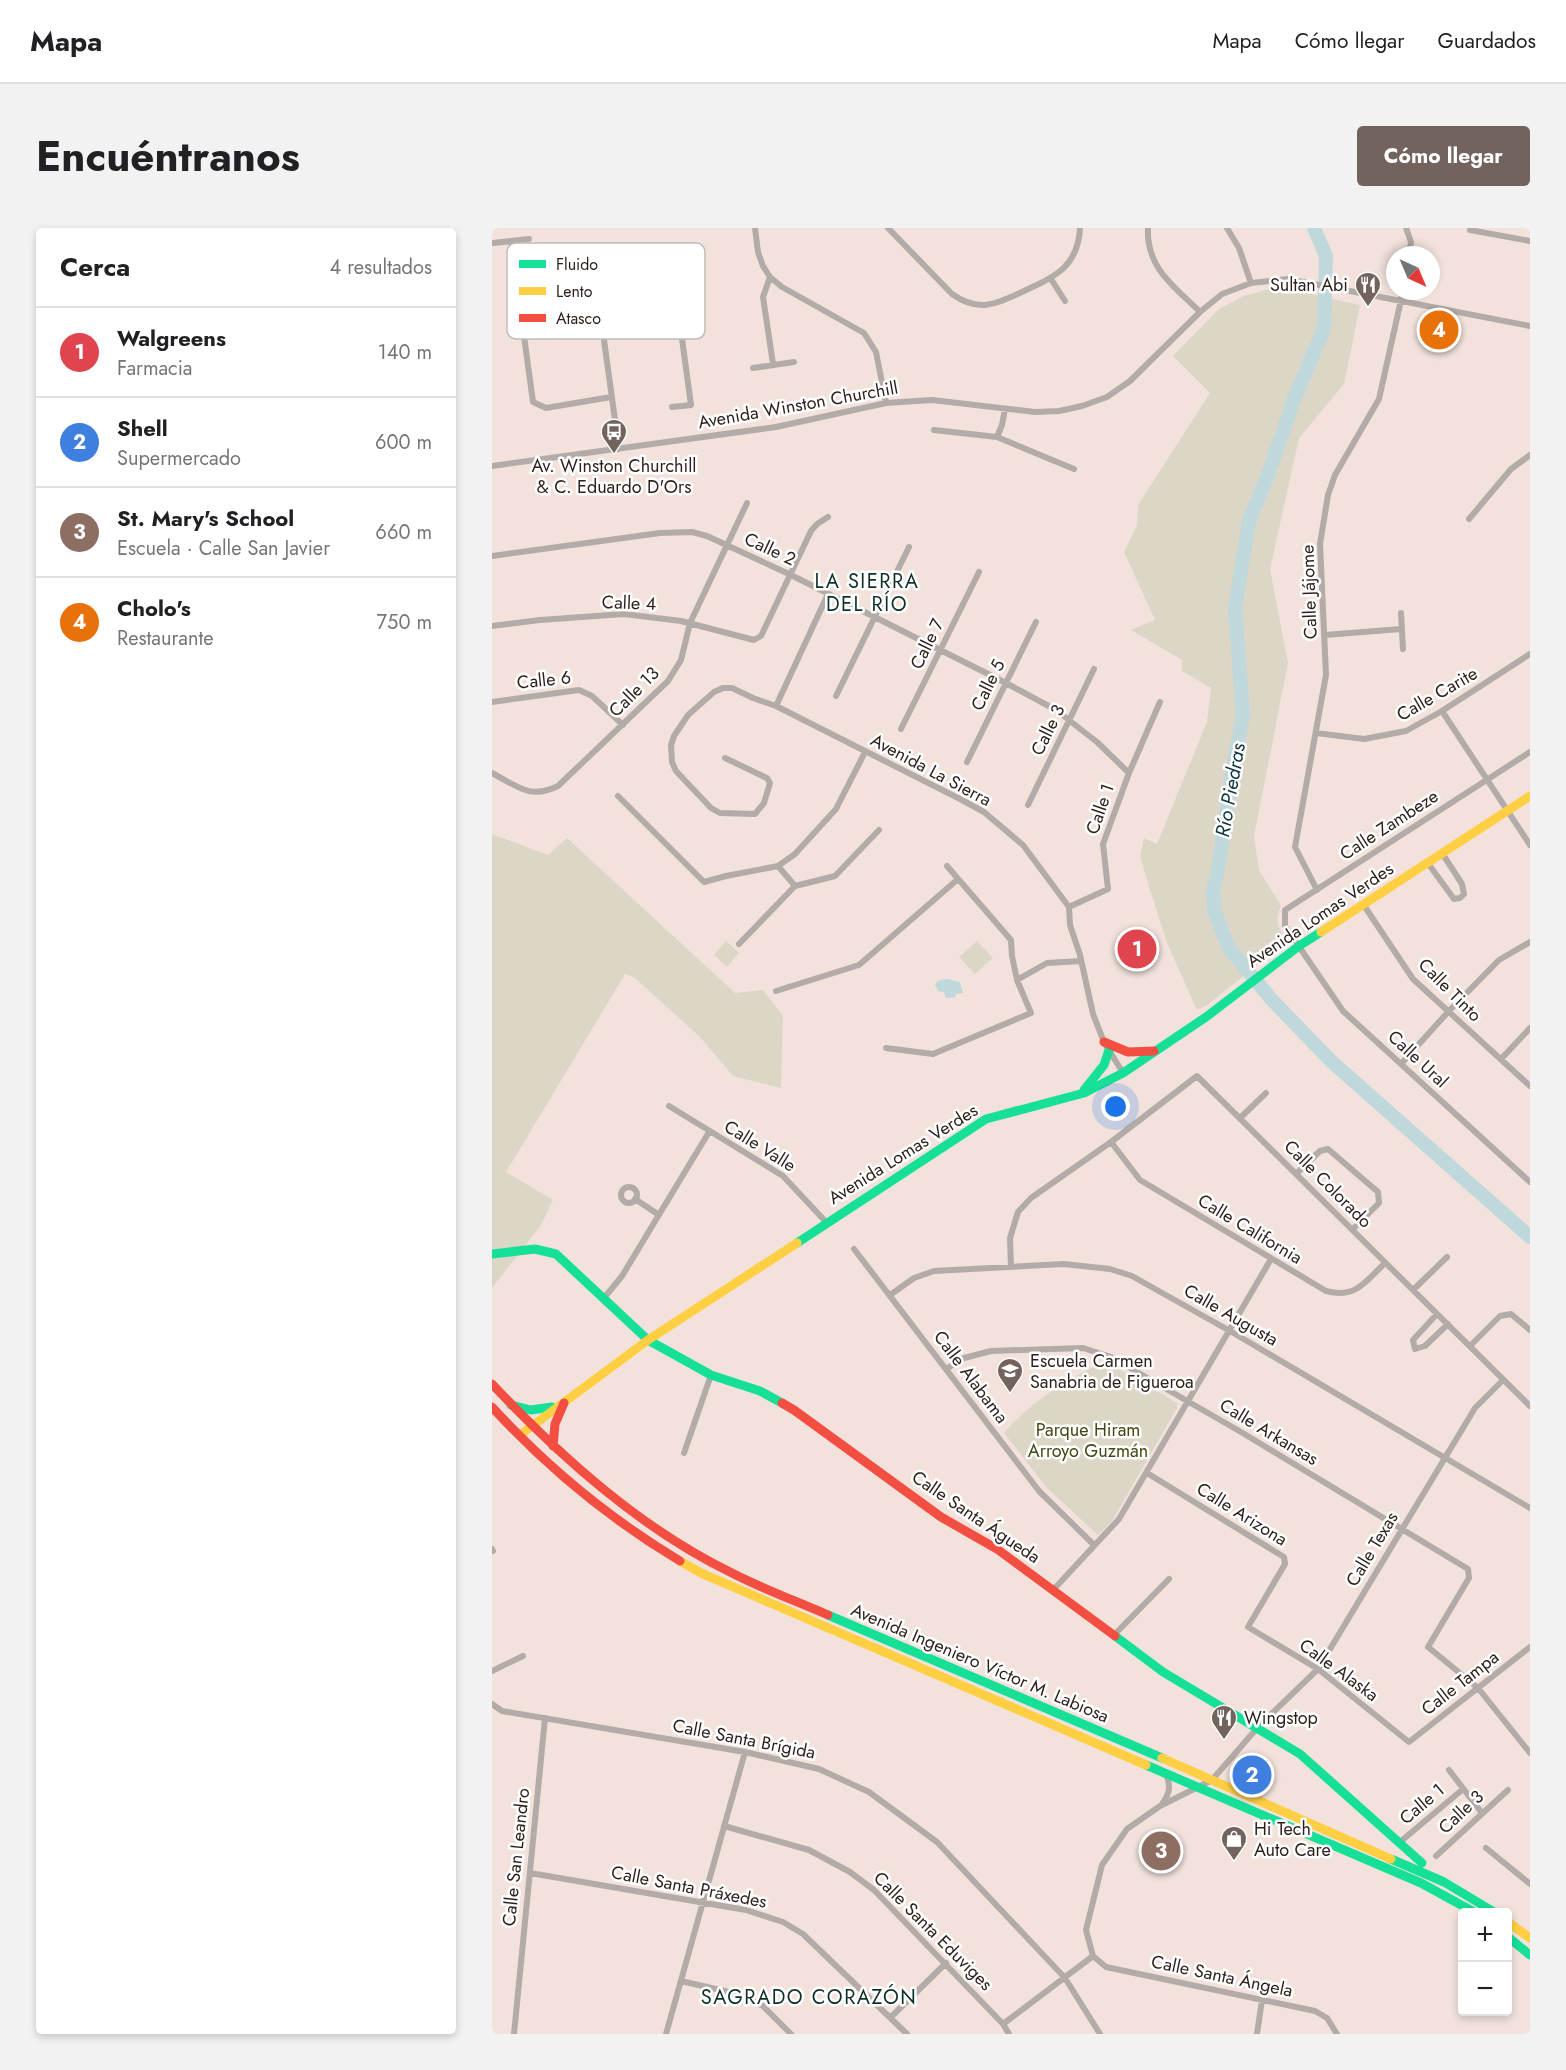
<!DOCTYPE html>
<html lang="es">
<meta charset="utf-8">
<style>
body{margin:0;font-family:Jost,sans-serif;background:#f2f2f2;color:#202124}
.controls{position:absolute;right:18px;bottom:18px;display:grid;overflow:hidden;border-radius:6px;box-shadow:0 3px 9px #0003}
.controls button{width:54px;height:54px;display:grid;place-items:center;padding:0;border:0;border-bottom:2px solid #e0e0e0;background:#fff;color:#202124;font:30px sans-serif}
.compass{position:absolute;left:894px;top:18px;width:54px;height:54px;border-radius:50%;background:#fff;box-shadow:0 3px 9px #0003;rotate:136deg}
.you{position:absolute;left:624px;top:879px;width:21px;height:21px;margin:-15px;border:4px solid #fff;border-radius:50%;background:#1a73e8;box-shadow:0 0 0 9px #1a73e833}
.badge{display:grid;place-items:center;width:39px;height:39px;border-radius:50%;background:#72635d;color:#fff;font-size:20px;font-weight:700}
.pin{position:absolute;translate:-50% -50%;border:3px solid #fff;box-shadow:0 2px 6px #0006}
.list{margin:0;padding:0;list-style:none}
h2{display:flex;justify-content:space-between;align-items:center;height:78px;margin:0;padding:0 24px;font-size:26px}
h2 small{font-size:20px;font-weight:400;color:#757577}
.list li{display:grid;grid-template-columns:39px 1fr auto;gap:18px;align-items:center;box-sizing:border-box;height:90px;padding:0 24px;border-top:2px solid #e0e0e0}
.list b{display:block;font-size:22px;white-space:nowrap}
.list p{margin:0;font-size:20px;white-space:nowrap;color:#757577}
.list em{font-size:20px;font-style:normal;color:#757577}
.map{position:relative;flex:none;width:1038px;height:1806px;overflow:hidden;border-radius:6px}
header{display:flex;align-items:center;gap:36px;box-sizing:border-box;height:84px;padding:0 30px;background:#fff;border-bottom:2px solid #e0e0e0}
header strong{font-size:28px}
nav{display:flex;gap:33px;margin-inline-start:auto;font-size:21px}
.intro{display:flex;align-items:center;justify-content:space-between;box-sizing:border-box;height:144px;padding:0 36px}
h1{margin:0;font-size:42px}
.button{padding:15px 27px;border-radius:6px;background:#72635d;color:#fff;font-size:21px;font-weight:700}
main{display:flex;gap:36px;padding:0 36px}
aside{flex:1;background:#fff;border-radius:6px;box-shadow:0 3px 9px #0003}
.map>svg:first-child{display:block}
.green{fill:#dbd6c6}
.water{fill:#bfd8dc}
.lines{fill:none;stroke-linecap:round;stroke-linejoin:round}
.river{stroke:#bfd8dc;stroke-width:14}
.street{stroke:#b2aba7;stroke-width:6}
.fast{stroke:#16e098;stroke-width:9}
.slow{stroke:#ffcf43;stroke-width:9}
.jam{stroke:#f24e42;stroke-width:9}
.labels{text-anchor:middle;stroke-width:5;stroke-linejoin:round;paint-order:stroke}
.poi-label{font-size:18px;fill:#2c1f19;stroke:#fff;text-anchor:start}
.street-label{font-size:18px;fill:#2c1f19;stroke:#fff}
.park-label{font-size:18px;fill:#434912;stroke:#fff}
.neighbourhood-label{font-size:20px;letter-spacing:1.5px;fill:#0f3029;stroke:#fff}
.water-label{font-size:20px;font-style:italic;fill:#0d353d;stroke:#fff}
.key{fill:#fff;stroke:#c0bcba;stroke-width:1.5}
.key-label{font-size:16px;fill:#2c1f19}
</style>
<header>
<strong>Mapa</strong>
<nav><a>Mapa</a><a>Cómo llegar</a><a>Guardados</a></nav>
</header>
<div class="intro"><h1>Encuéntranos</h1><a class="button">Cómo llegar</a></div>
<main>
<aside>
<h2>Cerca<small>4 resultados</small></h2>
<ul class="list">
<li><span class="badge" style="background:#e0444e">1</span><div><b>Walgreens</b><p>Farmacia</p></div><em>140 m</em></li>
<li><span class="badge" style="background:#3f7fe0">2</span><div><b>Shell</b><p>Supermercado</p></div><em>600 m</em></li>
<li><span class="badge" style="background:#8d6e63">3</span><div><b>St. Mary's School</b><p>Escuela · Calle San Javier</p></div><em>660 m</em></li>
<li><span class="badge" style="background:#e8710a">4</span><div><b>Cholo's</b><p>Restaurante</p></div><em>750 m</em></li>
</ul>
</aside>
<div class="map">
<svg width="1038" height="1806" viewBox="0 0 1038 1806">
<rect width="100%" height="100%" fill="#f3e2dc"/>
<!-- green -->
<path class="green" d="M777,61L801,62L868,77L852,156L807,210L778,341L796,435L762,608L767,642L789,678C782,693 786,698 794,711L792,716L715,777L705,782L675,715L659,665L648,628L652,610L665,616L715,494L719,460L690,443V432L639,402L663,392L632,324L645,297L646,277L718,165L681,128L727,81L752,68Z
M0,606L56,627L75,610L243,765L271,762L291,788L289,860L241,848L208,809L143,750L133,746L14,944L61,972L49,997L0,1060Z
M234,713L247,725L235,739L222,727Z
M485,713L501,730L483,746L467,729Z
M610,1134L623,1139L685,1175V1180L620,1293L606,1307L555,1260L512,1205C540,1172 573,1154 610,1134Z"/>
<!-- water -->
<path class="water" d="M455,751L468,754L471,765L463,766L464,769L454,770L452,764L446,763L443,756L448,752Z"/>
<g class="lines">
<!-- river -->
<path class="river" d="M822,0L834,28L832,101L802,171L777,244L757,293L743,380L751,487L738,559L726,642L721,663L722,682L737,720L780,772L839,833L1038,1009"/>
<!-- street -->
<path class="street" d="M263,0L266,24L271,38L278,49L290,59L372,105L384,124L394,175
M396,0L460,66C488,86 506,75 534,62C564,48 586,38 588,0
M656,0C654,40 682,58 708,84
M735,0L747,20L759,55
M914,0L919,14L917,27
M978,2L1038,13
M19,13L41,174L54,180L119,169
M1,15L37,11
M101,32L127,221
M82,35L178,22L199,177L180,179
M278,49L271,69L281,136
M559,51L573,73
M261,140L302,134
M442,202L505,209L582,241
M505,209L510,197L513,181
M0,238L284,199L394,175L440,172L543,184L567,183L590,178L615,169L638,153L708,84L730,66L759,55L796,51L1038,98
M977,291L1019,241L1038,227
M0,328L168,305L200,304L215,308L297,346L514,455L564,482L605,514L637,545
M909,385L911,421
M0,398L48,392L132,386L189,393L262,412L269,408L319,303L325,296L336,289
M833,407L909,401
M344,468L417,319
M0,474L87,462L100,468L131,497
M284,478L336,366
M950,483L1038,617
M409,501L487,344
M824,505L872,511L914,503L950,483L1038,426
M1038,524L793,682V698L851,783L1038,954
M233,530L275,550L278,555L272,575L263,586L228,585L219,580L184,543L180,534L179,517L182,508L196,487L222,464L231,460H240L261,470L284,478L470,572L492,584L531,617L577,679L578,697L588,727L601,786L612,814L631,845
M475,534L544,394
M0,545C25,558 38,572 66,558L176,453L189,432L198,395L255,275
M126,568L212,654L234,648L286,638L303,626L344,581L373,524
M536,577L602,441
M935,634L962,671L968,670L972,666L970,656L950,625
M455,638L519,712L520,728L525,752
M303,658L343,648L387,602
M825,662L803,619L834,447L828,316L836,267L843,247L887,171L911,63
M871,676L921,751L1038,858
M577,679L616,661L611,616L637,545L668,474
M247,716L303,658L286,638
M284,763L367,737L466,651
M394,820L441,826L539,785L525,752L555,735L589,733
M1009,831L1038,800
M909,836L956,784L1007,732L1038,714
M177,878L291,948L334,994
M748,890L774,865
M619,914L648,952L834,1063C864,1071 873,1054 893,1035
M804,946L828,923L836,921L886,964L887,975L861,1001
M129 967a8 8 0 1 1 16 0a8 8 0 1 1-16 0Z
M143,971L167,987
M362,1021L547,1263L602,1317
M519,1039L518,1010L526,984L539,970L619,914L705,848L1038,1178
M921,1062L955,1029
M398,1067L422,1050L442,1043L572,1036L618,1041L640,1048L738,1103L1038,1280
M112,1070L130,1048L217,904
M945,1086L921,1112L923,1121L933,1118L956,1096
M978,1118L1008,1088L1019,1086L1038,1102
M454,1141L472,1130L499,1123L591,1120L619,1129L749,1204L976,1341L977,1350L936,1419L986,1460L1038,1525
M192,1225L219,1147
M655,1245L792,1329L793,1336L756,1399L826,1441L917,1514L1038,1419
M0,1321L1,1323
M562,1361L627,1291L779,1031
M622,1407L677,1351
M0,1443L31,1428
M0,1476L10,1483L253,1524L327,1541L377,1564L445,1614L573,1750L608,1806
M957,1542L990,1585
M670,1576C678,1565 679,1558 674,1546
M232,1598L317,1622L358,1644L382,1662L511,1796L517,1806
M908,1614L971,1561
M994,1620L1038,1656
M944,1628L1016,1562
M38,1645L254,1682L291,1694L311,1706L415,1806
M601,1728L594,1702L610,1637L635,1601L668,1578L720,1552L766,1499L826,1441L983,1180L1011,1152
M601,1728L614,1739L823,1783L835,1790L845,1806
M189,1753L250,1767L271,1778L299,1806
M399,1789L454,1735
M511,1796L601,1728
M22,1806L53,1490
M174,1806L253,1524
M765,1806L770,1772"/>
<!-- fast -->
<path class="fast" d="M592,862L612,837L617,822
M305,1015L494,891L592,865L631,845L714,789L807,718L829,704
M0,1026L43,1021L64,1026L156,1112L219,1147L268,1163L290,1175
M19,1177L39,1182L60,1179
M336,1387L670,1530
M623,1408L671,1444L808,1526L930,1635
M654,1537L929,1655L982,1684
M899,1631L952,1654L1002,1684
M1016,1709L1038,1727"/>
<!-- slow -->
<path class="slow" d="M829,704L1038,568
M28,1207L156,1112L305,1015
M188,1333L209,1345L654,1537
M670,1530L899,1631
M1016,1694L1038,1710"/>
<!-- jam -->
<path class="jam" d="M612,814L636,824L662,823
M0,1156C69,1229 149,1301 240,1345C271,1361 304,1373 336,1387
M290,1175L302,1182L449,1289L505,1321L623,1408
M0,1179C55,1239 118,1291 188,1333
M61,1218L63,1196L72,1175"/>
</g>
<!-- icons -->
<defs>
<symbol id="restaurant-pin" viewBox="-11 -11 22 30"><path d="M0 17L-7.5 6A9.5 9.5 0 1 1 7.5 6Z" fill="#72635d" stroke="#fff"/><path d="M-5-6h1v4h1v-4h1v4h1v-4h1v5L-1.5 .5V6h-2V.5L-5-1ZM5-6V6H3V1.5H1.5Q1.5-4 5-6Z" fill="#fff"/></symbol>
<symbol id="bus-pin" viewBox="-11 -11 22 30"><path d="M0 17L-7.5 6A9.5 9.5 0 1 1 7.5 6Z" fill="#72635d" stroke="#fff"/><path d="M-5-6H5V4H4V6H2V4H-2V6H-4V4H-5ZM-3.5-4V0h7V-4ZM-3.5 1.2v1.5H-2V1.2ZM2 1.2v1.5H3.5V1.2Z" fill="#fff"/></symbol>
<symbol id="school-pin" viewBox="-11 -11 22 30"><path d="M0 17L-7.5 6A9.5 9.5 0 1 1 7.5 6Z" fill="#72635d" stroke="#fff"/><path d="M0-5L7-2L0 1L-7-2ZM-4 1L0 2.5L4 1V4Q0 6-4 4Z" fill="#fff"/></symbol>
<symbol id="shop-pin" viewBox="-11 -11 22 30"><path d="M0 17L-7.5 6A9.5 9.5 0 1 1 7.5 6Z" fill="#72635d" stroke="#fff"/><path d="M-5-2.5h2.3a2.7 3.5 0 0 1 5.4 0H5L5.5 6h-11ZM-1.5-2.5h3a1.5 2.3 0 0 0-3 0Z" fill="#fff"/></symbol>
</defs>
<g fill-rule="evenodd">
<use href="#restaurant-pin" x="861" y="42" width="30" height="40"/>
<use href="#bus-pin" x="107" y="189" width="30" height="40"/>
<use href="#school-pin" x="503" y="1128" width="30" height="40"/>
<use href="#restaurant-pin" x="717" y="1475" width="30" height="40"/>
<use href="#shop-pin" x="727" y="1596" width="30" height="40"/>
</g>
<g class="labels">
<!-- poi labels -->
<g class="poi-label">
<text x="856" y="63" text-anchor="end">Sultan Abi</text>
<text x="122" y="244" text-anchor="middle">Av. Winston Churchill<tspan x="122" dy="21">&amp; C. Eduardo D'Ors</tspan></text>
<text x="538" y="1139">Escuela Carmen<tspan x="538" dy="21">Sanabria de Figueroa</tspan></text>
<text x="752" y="1496">Wingstop</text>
<text x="762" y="1607">Hi Tech<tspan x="762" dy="21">Auto Care</tspan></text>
</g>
<!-- street labels -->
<g class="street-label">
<text transform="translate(306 177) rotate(-10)" y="6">Avenida Winston Churchill</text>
<text transform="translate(278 321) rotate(25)" y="6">Calle 2</text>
<text transform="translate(817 364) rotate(-92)" y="6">Calle Jájome</text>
<text transform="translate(137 375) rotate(2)" y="6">Calle 4</text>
<text transform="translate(435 416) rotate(-64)" y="6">Calle 7</text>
<text transform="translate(52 452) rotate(-6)" y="6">Calle 6</text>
<text transform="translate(496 457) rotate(-64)" y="6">Calle 5</text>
<text transform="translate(142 464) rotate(-45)" y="6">Calle 13</text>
<text transform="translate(945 466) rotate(-30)" y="6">Calle Carite</text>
<text transform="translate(556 502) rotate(-64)" y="6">Calle 3</text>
<text transform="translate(439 542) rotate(28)" y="6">Avenida La Sierra</text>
<text transform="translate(608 581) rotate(-71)" y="6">Calle 1</text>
<text transform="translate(897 597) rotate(-33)" y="6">Calle Zambeze</text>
<text transform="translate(828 687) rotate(-34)" y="6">Avenida Lomas Verdes</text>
<text transform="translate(958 762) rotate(45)" y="6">Calle Tinto</text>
<text transform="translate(926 831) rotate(43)" y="6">Calle Ural</text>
<text transform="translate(268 918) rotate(32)" y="6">Calle Valle</text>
<text transform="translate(411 926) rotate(-32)" y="6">Avenida Lomas Verdes</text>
<text transform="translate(836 956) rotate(45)" y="6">Calle Colorado</text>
<text transform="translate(758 1001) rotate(31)" y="6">Calle California</text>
<text transform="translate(739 1087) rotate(30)" y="6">Calle Augusta</text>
<text transform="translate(479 1149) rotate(53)" y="6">Calle Alabama</text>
<text transform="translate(777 1204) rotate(31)" y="6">Calle Arkansas</text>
<text transform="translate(750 1286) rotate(32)" y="6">Calle Arizona</text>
<text transform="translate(484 1289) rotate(34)" y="6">Calle Santa Águeda</text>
<text transform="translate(880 1321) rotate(-59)" y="6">Calle Texas</text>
<text transform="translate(488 1435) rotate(23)" y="6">Avenida Ingeniero Víctor M. Labiosa</text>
<text transform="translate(847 1442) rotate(36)" y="6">Calle Alaska</text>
<text transform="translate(968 1455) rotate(-38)" y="6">Calle Tampa</text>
<text transform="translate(252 1511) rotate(11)" y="6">Calle Santa Brígida</text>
<text transform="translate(930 1576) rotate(-40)" y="6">Calle 1</text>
<text transform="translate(969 1584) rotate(-43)" y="6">Calle 3</text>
<text transform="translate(24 1629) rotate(-84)" y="6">Calle San Leandro</text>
<text transform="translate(197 1659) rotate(11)" y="6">Calle Santa Práxedes</text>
<text transform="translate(441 1703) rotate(45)" y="6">Calle Santa Eduviges</text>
<text transform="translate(730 1748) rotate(12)" y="6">Calle Santa Ángela</text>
</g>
<!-- park labels -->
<g class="park-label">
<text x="596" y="1208">Parque Hiram<tspan x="596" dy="21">Arroyo Guzmán</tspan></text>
</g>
<!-- neighbourhood labels -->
<g class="neighbourhood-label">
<text x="375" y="360">LA SIERRA<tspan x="375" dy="23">DEL RÍO</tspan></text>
<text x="317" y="1776">SAGRADO CORAZÓN</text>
</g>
<!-- water labels -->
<g class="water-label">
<text transform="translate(738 562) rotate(-80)" y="7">Río Piedras</text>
</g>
</g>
<!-- legend -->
<rect x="15" y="15" width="198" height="96" rx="9" class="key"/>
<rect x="27" y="32" width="27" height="8" fill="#16e098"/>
<rect x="27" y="59" width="27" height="8" fill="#ffcf43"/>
<rect x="27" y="86" width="27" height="8" fill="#f24e42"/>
<g class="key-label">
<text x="64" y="42">Fluido</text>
<text x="64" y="69">Lento</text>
<text x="64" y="96">Atasco</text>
</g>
</svg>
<div class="controls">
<button>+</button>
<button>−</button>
</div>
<svg class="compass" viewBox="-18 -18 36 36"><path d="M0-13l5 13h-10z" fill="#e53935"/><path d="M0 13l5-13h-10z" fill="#757577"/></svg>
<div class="you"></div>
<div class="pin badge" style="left:645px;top:721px;background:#e0444e">1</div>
<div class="pin badge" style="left:760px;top:1547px;background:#3f7fe0">2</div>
<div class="pin badge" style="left:669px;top:1623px;background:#8d6e63">3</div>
<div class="pin badge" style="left:947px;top:102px;background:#e8710a">4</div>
</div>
</main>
